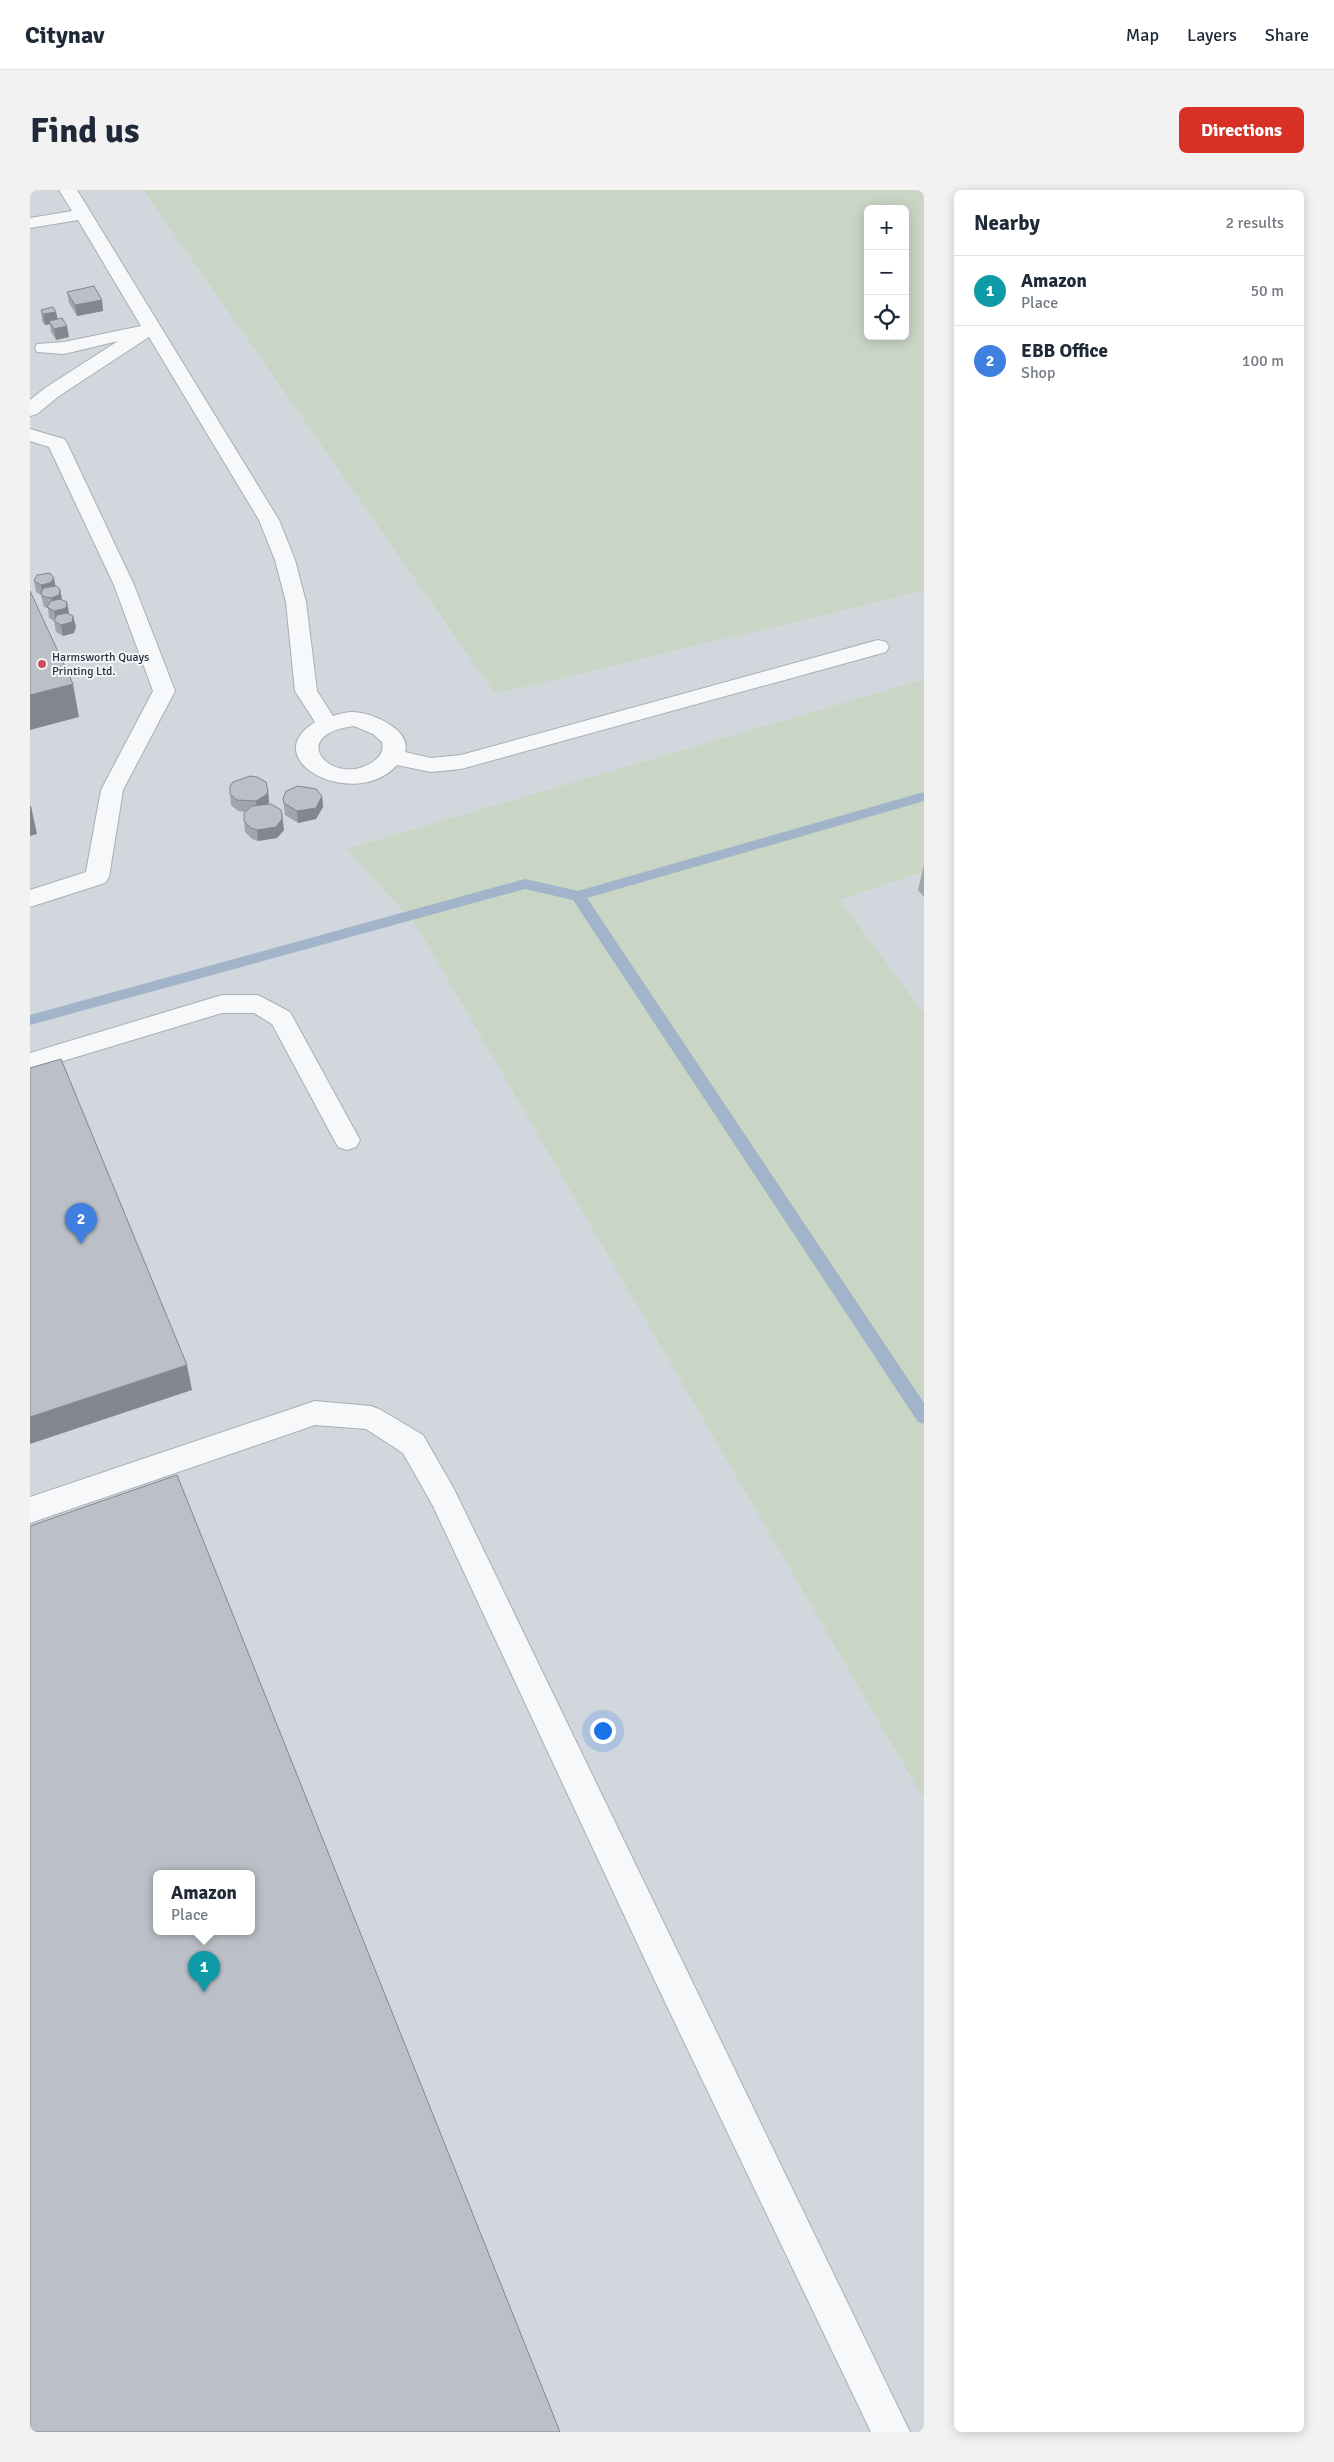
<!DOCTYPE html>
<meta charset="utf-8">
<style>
body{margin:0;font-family:Signika,sans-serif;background:#f2f2f3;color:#1f2937}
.controls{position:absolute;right:15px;top:15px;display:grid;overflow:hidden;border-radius:8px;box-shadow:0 2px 12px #0003}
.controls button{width:45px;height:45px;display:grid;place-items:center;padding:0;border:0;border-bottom:1px solid #e0e1e3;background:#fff;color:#1f2937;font:25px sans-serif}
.you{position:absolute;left:572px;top:1540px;width:18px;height:18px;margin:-12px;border:4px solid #fff;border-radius:50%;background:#1a73e8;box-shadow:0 0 0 8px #1a73e833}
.badge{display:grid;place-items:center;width:32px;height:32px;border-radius:50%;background:#d93025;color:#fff;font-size:16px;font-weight:700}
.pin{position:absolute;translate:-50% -41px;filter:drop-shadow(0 1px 2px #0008)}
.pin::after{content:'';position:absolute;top:26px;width:18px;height:15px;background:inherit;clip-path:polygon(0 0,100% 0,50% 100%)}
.popup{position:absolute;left:123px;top:1680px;width:102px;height:65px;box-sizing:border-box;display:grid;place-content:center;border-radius:8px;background:#fff;filter:drop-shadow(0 1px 4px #0005);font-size:16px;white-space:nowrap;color:#747a83}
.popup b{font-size:19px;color:#1f2937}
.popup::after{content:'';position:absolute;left:50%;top:100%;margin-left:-10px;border:10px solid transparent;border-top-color:#fff}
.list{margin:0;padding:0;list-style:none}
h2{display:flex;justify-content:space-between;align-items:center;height:65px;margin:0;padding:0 20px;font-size:21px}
h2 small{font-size:16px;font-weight:400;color:#747a83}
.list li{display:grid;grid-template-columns:32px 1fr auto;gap:15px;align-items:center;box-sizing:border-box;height:70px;padding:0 20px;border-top:1px solid #e0e1e3}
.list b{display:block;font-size:19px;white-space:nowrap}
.list p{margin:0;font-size:16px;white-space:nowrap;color:#747a83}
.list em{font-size:16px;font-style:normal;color:#747a83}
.icon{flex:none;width:28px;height:28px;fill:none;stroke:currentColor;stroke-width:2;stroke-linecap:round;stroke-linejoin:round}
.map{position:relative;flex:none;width:894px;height:2242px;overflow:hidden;border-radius:8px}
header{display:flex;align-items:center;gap:30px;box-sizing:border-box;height:70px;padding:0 25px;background:#fff;border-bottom:1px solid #e0e1e3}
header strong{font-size:24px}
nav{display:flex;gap:28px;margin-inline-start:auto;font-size:18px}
.intro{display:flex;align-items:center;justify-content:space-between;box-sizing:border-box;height:120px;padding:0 30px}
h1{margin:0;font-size:35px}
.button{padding:12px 22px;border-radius:8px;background:#d93025;color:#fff;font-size:18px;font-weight:700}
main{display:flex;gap:30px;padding:0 30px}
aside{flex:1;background:#fff;border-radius:8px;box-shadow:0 2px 12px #0003}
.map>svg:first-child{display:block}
.built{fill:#d2d6dd;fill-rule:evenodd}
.green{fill:#c9d5c5;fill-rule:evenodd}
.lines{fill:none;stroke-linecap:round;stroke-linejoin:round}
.stream{fill:#a1b4c9;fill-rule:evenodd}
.minor-casing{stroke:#a9aeb5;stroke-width:2}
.minor{fill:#f7f8f9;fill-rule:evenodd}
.wall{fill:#a1a5ac}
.shaded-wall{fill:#83868c}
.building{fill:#bbc0c8;stroke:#83868c;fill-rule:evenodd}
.poi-dot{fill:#c95062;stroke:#f4f6f8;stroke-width:2}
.labels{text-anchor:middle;stroke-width:4;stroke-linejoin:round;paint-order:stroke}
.far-poi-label{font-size:12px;fill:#2c3443;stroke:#f4f6f8;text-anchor:start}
</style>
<header>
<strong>Citynav</strong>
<nav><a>Map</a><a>Layers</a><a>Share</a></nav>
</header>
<div class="intro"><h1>Find us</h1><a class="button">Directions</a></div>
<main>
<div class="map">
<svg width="894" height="2242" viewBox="0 0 894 2242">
<rect width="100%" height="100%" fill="#e4e7eb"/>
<!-- built -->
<path class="built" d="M0,0H113L465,504L894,401V489L316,659L386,735L894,1610V2242H0ZM126,1683H222V1741H126Z
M894,682V823L810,710Z"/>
<!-- green -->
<path class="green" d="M113,0H894V401L465,504ZM838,19H875V146H838Z
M894,489V682L810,710L894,823V1610L386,735L316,659Z"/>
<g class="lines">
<!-- stream -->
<path class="stream" d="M894,602V611L557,708L894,1213V1234L888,1232L543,710L495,699L0,835V825L495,689L548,701Z"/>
<defs>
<path id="minor" d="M29,0H47L249,330L265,370L276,412L287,501L303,526C309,524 316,522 323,522C340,522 382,539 375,562L401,568L431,565L848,450L856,452L859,457L856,462L431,579L401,582L367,575C325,622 224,570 285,532L265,501L256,412L245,370L229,330L119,147L29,206L7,224L0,226V210L15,198L88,151L34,164L7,162L5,158L7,154L34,152L111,136L48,30L0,38V28L42,21ZM324,536L343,544L352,552C354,560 351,566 344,571C304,600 253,545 324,536Z
M0,239L34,249L37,253L104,395L145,501L93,600L79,687L75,693L0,717V700L56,682L71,600L123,501L84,395L19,257L0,251Z
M192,805H228L260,822L330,950L326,957L317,960L308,957L242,834L224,823H192L0,881V863Z
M285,1211L341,1216L351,1220L393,1245L424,1299L880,2242H841L623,1787L403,1316L373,1263L336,1239L285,1235L0,1333V1307Z"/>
</defs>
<!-- minor casing -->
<use href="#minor" class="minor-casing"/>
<!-- minor -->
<use href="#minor" class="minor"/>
</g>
<!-- wall -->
<path class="wall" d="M37,102L72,110L73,121L47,126L39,113Z
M11,120L26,122L28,129L39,147L26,150L21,142L20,134L15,135L12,131Z
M4,391L26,396L30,399L32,410L46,437L44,443L33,446L26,442L24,431L19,428L18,418L14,417L11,405L6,402Z
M238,601L239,612L237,615L254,640L247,648L228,651L222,649L215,642L214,631L216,622L208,621L201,615L200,604Z
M292,606L293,617L286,629L268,633L255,625L253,609Z
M894,675V707L888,700Z"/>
<!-- shaded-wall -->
<path class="shaded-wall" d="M72,110L73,121L47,126L45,115Z
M26,122L28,133L19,131L20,134L15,135L13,124Z
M37,136L39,147L26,150L24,139Z
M24,388L26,399L13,406L11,395Z
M30,399L32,410L23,419L21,408Z
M37,412L39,423L26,432L24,421Z
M43,426L46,437L44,443L33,446L31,435Z
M43,494L49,527L0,540V505Z
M238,601L239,612L237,616L227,622L226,611Z
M292,606L293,617L286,629L268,633L267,621Z
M0,616H1L7,644L0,646Z
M252,624L254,640L247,648L228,651L227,640Z
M157,1175L162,1200L0,1254V1227Z"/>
<!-- building -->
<path class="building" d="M64,96L72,110L45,115L37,102Z
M23,117L26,122L13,124L11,120Z
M32,128L37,136L24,139L19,131Z
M20,383L24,388L20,393L11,395L4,391L7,385Z
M26,396L30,399L29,405L21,408L12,406L11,402L14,398Z
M0,401L43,494L0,505Z
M30,409L37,412L36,418L24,421L17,417L21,411Z
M37,423L43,426L42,432L31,435L24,431L27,425Z
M220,586L227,587L236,592L238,601L236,605L226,611L207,610L200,604V596L203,592Z
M268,596L286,599L292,606L286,618L267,621L254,613L253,609L256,601Z
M241,614L251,620L252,624V629L246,637L227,640L221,638L214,631V623L222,616Z
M31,869L157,1175L0,1227V878Z
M147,1285L530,2242H0V1336ZM126,1683H222V1741H126Z"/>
<!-- markers -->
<circle class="poi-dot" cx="12" cy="474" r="5"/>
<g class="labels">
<!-- far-poi labels -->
<g class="far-poi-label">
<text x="22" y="471">Harmsworth Quays<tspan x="22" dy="14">Printing Ltd.</tspan></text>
</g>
</g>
</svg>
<div class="controls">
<button>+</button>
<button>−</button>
<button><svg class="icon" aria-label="locate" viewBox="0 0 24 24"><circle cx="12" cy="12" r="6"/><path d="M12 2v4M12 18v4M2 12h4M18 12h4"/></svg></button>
</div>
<div class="you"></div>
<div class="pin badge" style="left:174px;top:1802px;background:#0f9aa8">1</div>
<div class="popup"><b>Amazon</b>Place</div>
<div class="pin badge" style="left:51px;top:1054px;background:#3f7fe0">2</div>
</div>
<aside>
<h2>Nearby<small>2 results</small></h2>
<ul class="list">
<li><span class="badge" style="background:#0f9aa8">1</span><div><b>Amazon</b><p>Place</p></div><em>50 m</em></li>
<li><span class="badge" style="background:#3f7fe0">2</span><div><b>EBB Office</b><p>Shop</p></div><em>100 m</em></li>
</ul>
</aside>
</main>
